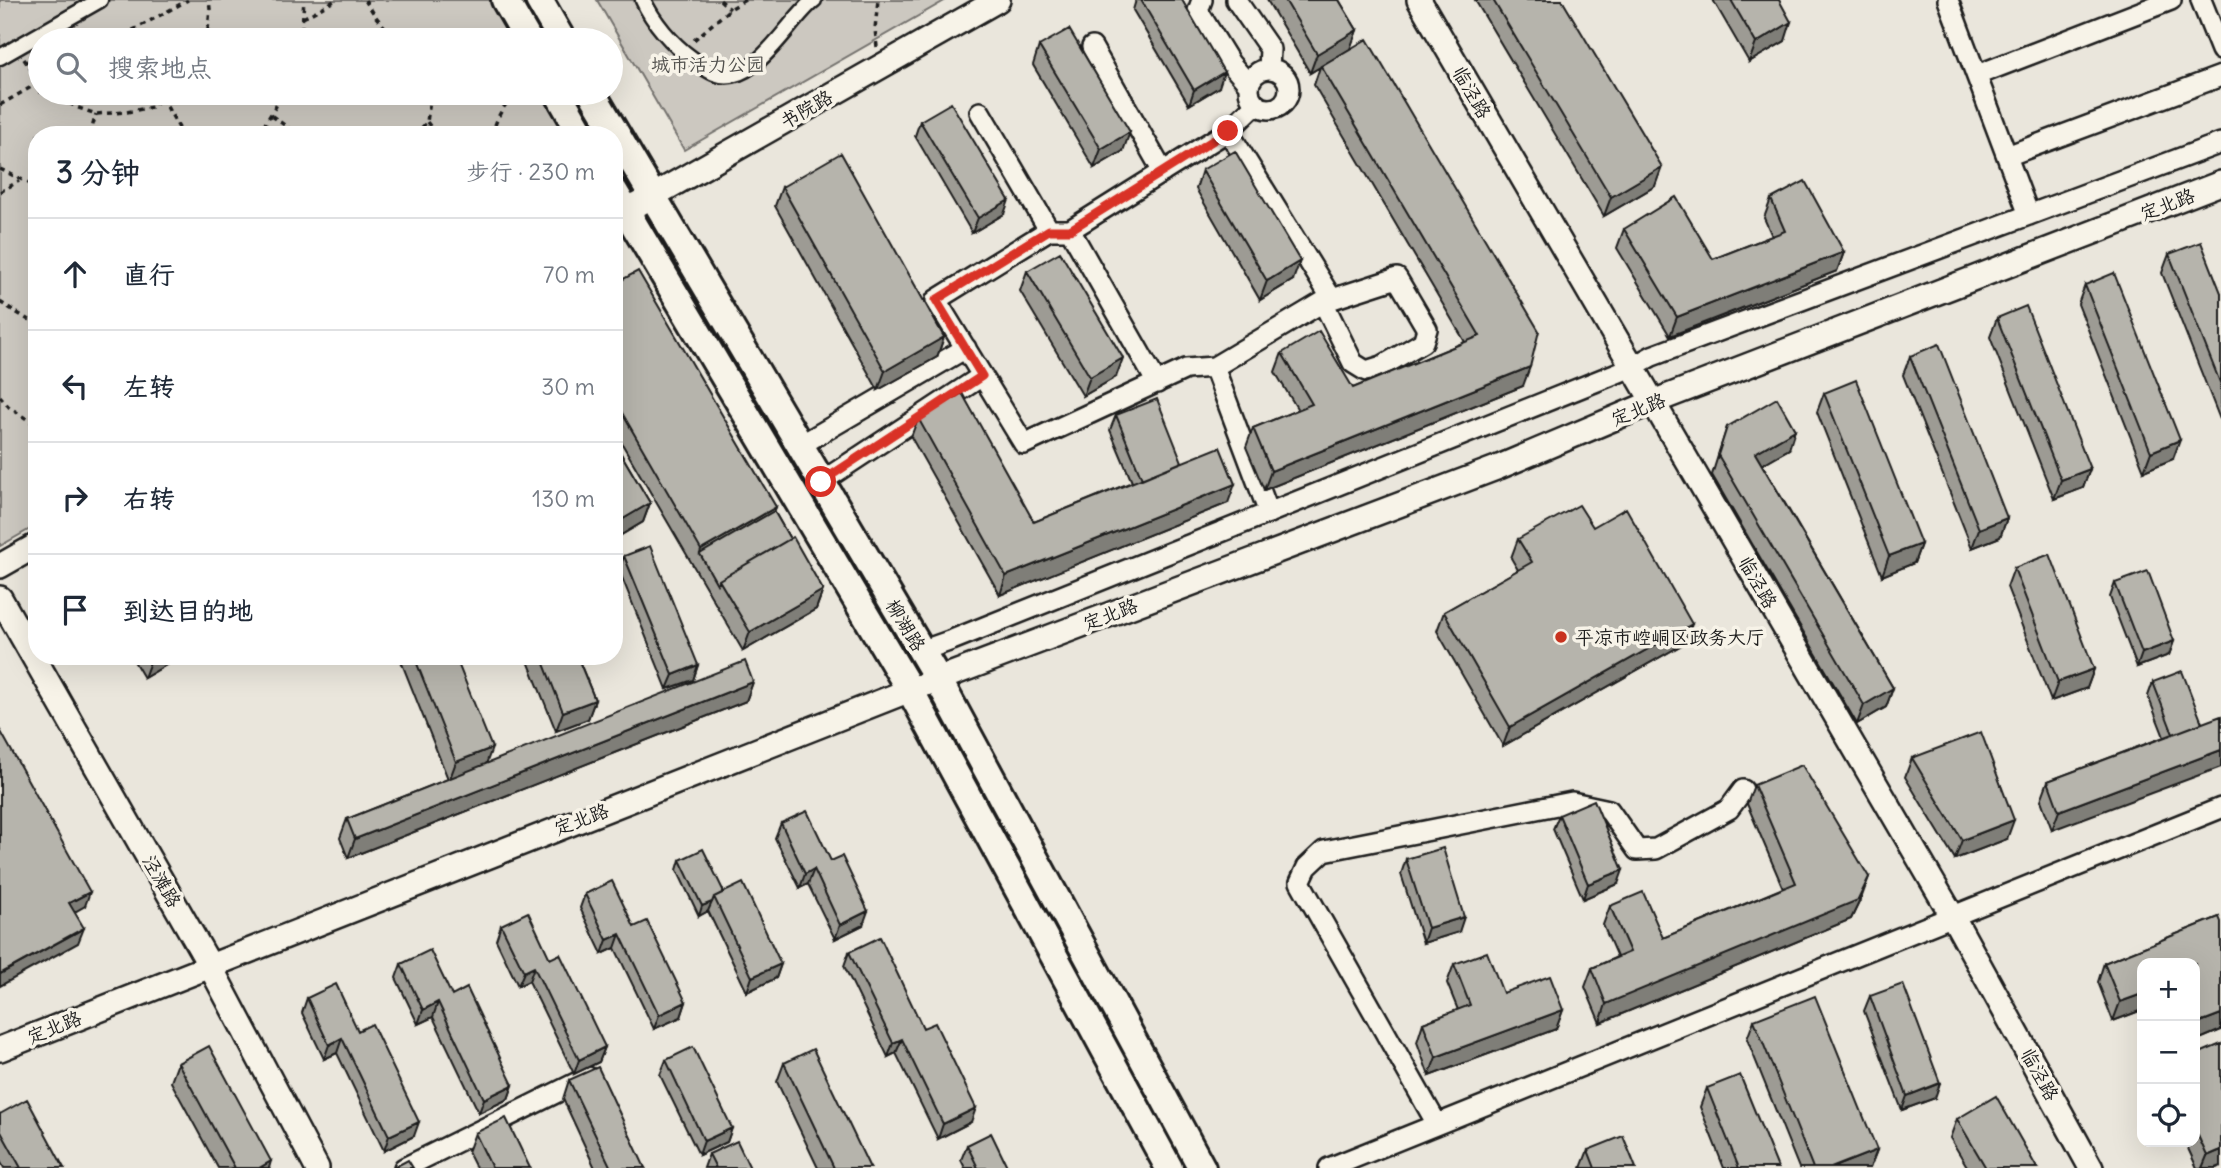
<!DOCTYPE html>
<html lang="zh">
<meta charset="utf-8">
<style>
body{margin:0;font-family:Delius,"LXGW WenKai TC",sans-serif;background:#f6f6f7;color:#1f2937}
.controls{position:absolute;right:21px;bottom:21px;display:grid;overflow:hidden;border-radius:14px;box-shadow:0 7px 28px #0002}
.controls button{width:63px;height:63px;display:grid;place-items:center;padding:0;border:0;border-bottom:2px solid #e0e1e3;background:#fff;color:#1f2937;font:35px sans-serif}
.stop{position:absolute;width:21px;height:21px;margin:-16px;border:5px solid #d93025;border-radius:50%;background:#fff}
.stop.end{background:#d93025;border-color:#fff;box-shadow:0 2px 7px #0008}
.list{margin:0;padding:0;list-style:none}
h2{display:flex;justify-content:space-between;align-items:center;height:91px;margin:0;padding:0 28px;font-size:30px}
h2 small{font-size:23px;font-weight:400;color:#747a83}
.list li{display:grid;grid-template-columns:46px 1fr auto;gap:21px;align-items:center;box-sizing:border-box;height:112px;padding:0 28px;border-top:2px solid #e0e1e3}
.list b{display:block;font-size:26px;white-space:nowrap}
.list em{font-size:23px;font-style:normal;color:#747a83}
.icon{flex:none;width:38px;height:38px;fill:none;stroke:currentColor;stroke-width:2;stroke-linecap:round;stroke-linejoin:round}
.map{position:relative;flex:none;width:2221px;height:1168px;overflow:hidden}
.search{position:absolute;background:#fff;box-shadow:0 7px 28px #0002;left:28px;top:28px;width:595px;height:77px;display:flex;align-items:center;gap:18px;box-sizing:border-box;padding:0 24px;border-radius:38px;color:#747a83;font-size:26px}
.panel{position:absolute;background:#fff;box-shadow:0 7px 28px #0002;left:28px;top:126px;width:595px;height:539px;border-radius:28px}
.map>svg:first-child{display:block}
.green{fill:#ccc8c0;stroke:#74726e;stroke-width:2}
.lines{fill:none;stroke-linecap:round;stroke-linejoin:round}
.pedestrian-casing{stroke:#1c1c1c;stroke-width:19}
.minor-casing{stroke:#1c1c1c;stroke-width:24}
.tertiary-casing{stroke:#1c1c1c;stroke-width:28}
.secondary-casing{stroke:#1c1c1c;stroke-width:32}
.path{stroke:#1c1c1c;stroke-width:3.5;stroke-dasharray:5 5;stroke-linecap:butt}
.pedestrian{stroke:#f7f3e8;stroke-width:14}
.minor{stroke:#f7f3e8;stroke-width:19}
.tertiary{stroke:#f7f3e8;stroke-width:23}
.secondary{stroke:#f7f3e8;stroke-width:26}
.wall{fill:#9d9b94;stroke:#1c1c1c;stroke-width:2}
.shaded-wall{fill:#7f7e78;stroke:#1c1c1c;stroke-width:2}
.building{fill:#b6b4ac;stroke:#1c1c1c;stroke-width:2}
.route{stroke:#d93025;stroke-width:9}
.poi-dot{fill:#c8321e;stroke:#f7f3e8;stroke-width:2.5}
.labels{text-anchor:middle;stroke-width:7;stroke-linejoin:round;paint-order:stroke}
.park-label{font-size:19px;fill:#51504d;stroke:#f7f3e8}
.street-label{font-size:19px;fill:#1c1c1c;stroke:#f7f3e8}
.poi-label{font-size:19px;fill:#1c1c1c;stroke:#f7f3e8;text-anchor:start}
</style>
<div class="map">
<svg width="2221" height="1168" viewBox="0 0 2221 1168">
<rect width="100%" height="100%" fill="#eae6dc"/>
<filter id="ink" filterUnits="userSpaceOnUse"><feTurbulence type="fractalNoise" baseFrequency=".0143" numOctaves="2"/><feDisplacementMap in="SourceGraphic" scale="14" xChannelSelector="R" yChannelSelector="G"/><feConvolveMatrix kernelMatrix="1 2 1 2 8 2 1 2 1" color-interpolation-filters="sRGB"/></filter>
<g filter="url(#ink)">
<!-- green -->
<path class="green" d="M0,0H492L515,40H40V93H545L569,135H37V525L0,546Z
M597,0H946L684,150Z"/>
<g class="lines">
<defs>
<path id="pedestrian" d="M643,0C653,22 672,44 691,58C699,64 706,70 714,73C754,89 788,20 814,0
M0,57L100,0"/>
<path id="minor" d="M1202,0L1198,11L1230,63L1249,85
M1236,0L1270,49L1269,69
M1948,0L2029,215
M2201,0L2221,50
M1092,47L1163,172
M1249 89a20 20 0 1 1 40 0a20 20 0 1 1-40 0Z
M1977,75L2171,0
M1255,105L1228,131L1070,230H1049L936,300L1024,444L1186,369L1214,367L1269,513
M980,112L1049,230
M1228,131L1332,299
M2007,156L2221,76
M1070,230L1157,383
M1214,367L1323,302L1397,278L1427,329L1423,342L1382,366L1366,371L1353,363L1323,302
M799,446L966,348
M821,482L982,376
M921,651L952,640L1632,367L1652,356L2221,143
M1437,1124L1300,882L1307,867L1324,851L1572,802L1609,810L1637,850L1656,849L1729,809L1743,790
M404,1168L588,1077
M1329,1168L2221,808"/>
<path id="tertiary" d="M1419,0L1953,917L2091,1168
M614,218L998,0
M0,566L37,545
M0,598L209,964L317,1168
M0,1049L910,690L1499,467L1653,402L2221,183"/>
<path id="secondary" d="M505,0L528,40
M539,0L562,40
M558,93L582,135
M592,93L938,679L1202,1168
M614,191L910,690L1169,1168"/>
</defs>
<!-- pedestrian casing -->
<use href="#pedestrian" class="pedestrian-casing"/>
<!-- minor casing -->
<use href="#minor" class="minor-casing"/>
<!-- tertiary casing -->
<use href="#tertiary" class="tertiary-casing"/>
<!-- secondary casing -->
<use href="#secondary" class="secondary-casing"/>
<!-- path -->
<path class="path" d="M365,0L376,17L396,40
M720,0L730,9
M303,18L336,0
M115,40L188,0
M207,40L210,9L209,0
M301,40L304,0
M694,40L730,9L745,0
M877,47L875,29L878,0
M24,59L39,82
M52,93L76,107L96,114L127,112L152,107L169,93
M162,98L183,135
M0,105L40,82
M272,116L298,135
M427,122L437,135
M90,135L96,114
M258,135L284,93
M415,135L427,122L431,93
M492,135C497,117 503,105 516,93
M0,169L37,187
M0,192L19,181
M0,302L27,319L37,321
M0,396L9,407L37,426"/>
<!-- pedestrian -->
<use href="#pedestrian" class="pedestrian"/>
<!-- minor -->
<use href="#minor" class="minor"/>
<!-- tertiary -->
<use href="#tertiary" class="tertiary"/>
<!-- secondary -->
<use href="#secondary" class="secondary"/>
</g>
<!-- wall -->
<path class="wall" d="M1136,0H1182L1219,87L1189,105L1133,10Z
M1267,0H1339L1357,30L1350,48L1523,386L1264,490L1246,447L1253,428L1298,410L1275,372L1282,353L1353,388L1465,342L1314,85L1320,67L1310,73Z
M1475,0H1562L1655,186L1604,216Z
M1713,0H1779L1785,41L1749,62Z
M1039,46L1123,151L1094,168L1033,65Z
M920,121L1004,214L972,233L915,136Z
M1202,170L1293,280L1260,300L1196,189Z
M782,187L944,337L937,357L878,390L775,206Z
M1771,199L1844,252L1837,271L1670,336L1617,248L1624,229L1713,259L1772,236L1764,218Z
M2169,254L2221,293V422L2162,273Z
M1027,271L1116,377L1083,396L1020,291Z
M614,284L776,507L774,511L790,539L823,590L816,609L743,651L614,430Z
M2085,285L2173,459L2144,471L2078,304Z
M1997,318L2090,469L2083,488L2054,499L1990,337Z
M1910,356L2007,518L2000,537L1972,548L1903,375Z
M1824,393L1921,544L1914,563L1882,576L1817,412Z
M1116,415L1182,462L1228,503L1000,595L911,437L918,418L1034,522L1132,482L1110,430Z
M1727,427L1789,449L1762,464L1893,688L1886,707L1857,724L1712,475Z
M614,442L650,503L643,522L616,538L614,534Z
M1518,539L1685,643L1503,746L1437,631L1444,612L1518,570L1511,558Z
M624,556L698,665L693,680L667,689L619,570Z
M2014,568L2094,669L2087,688L2051,701L2007,587Z
M2115,583L2174,641L2169,655L2137,667L2110,597Z
M131,656H173L171,662L144,678Z
M399,656H455L486,764L753,682L746,701L348,858L340,838L347,819L448,779Z
M526,656H577L595,700L588,719L556,731Z
M2153,682L2202,723L2052,830L2041,800L2048,781L2164,737L2148,696Z
M1912,758L2007,839L1955,859L1905,777Z
M1754,785L1862,896L1851,919L1600,1023L1585,987L1592,968L1617,957L1603,925L1610,906L1663,938L1783,888L1747,804Z
M1559,815L1618,884L1583,899L1553,829Z
M781,823L831,861L863,925L835,939L808,884L800,888L775,838Z
M1406,859L1459,932L1423,943L1401,874Z
M680,860L724,892L781,964L776,978L747,992L708,911L699,916L677,870Z
M585,894L634,927L686,1002L681,1017L654,1029L615,948L602,954L580,908Z
M2219,917L2221,1030L2195,1041V963H2142V1010L2113,1021L2098,982L2104,963Z
M501,925L550,959L605,1047L599,1062L574,1074L529,981L518,986L496,940Z
M849,952L923,1028L971,1122L938,1139L896,1053L888,1057L844,966Z
M401,964L452,996L513,1085L508,1099L479,1113L433,1017L418,1024L396,978Z
M1454,964L1503,993L1563,1010L1556,1029L1429,1076L1417,1042L1423,1023L1458,1010L1447,983Z
M1870,996L1935,1098L1902,1110L1864,1011Z
M307,998L358,1031L414,1136L384,1151L337,1053L324,1059L302,1013Z
M1754,1020L1877,1150L1870,1168H1799L1747,1039Z
M2195,1055L2221,1166L2216,1168H2197L2185,1142H2195Z
M666,1060L732,1128L727,1142L699,1155L660,1075Z
M178,1063L269,1168H218L171,1082Z
M784,1063L870,1168H818L777,1082Z
M569,1080L645,1168H595L563,1099Z
M1707,1088L1778,1168H1724L1700,1107Z
M0,1114L64,1168H4L0,1161Z
M1957,1119L2037,1168H1968L1950,1138Z
M475,1133L530,1168H476L468,1152Z
M967,1145L1008,1168H965L961,1160Z
M1588,1150L1636,1168H1581Z
M709,1154L750,1168H704Z"/>
<!-- shaded-wall -->
<path class="shaded-wall" d="M1791,22L1785,41L1749,62L1756,43Z
M1357,30L1350,49L1310,73L1317,54Z
M1224,72L1219,87L1189,105L1194,90Z
M1130,132L1123,151L1094,168L1101,149Z
M1662,167L1655,186L1604,216L1611,197Z
M1009,200L1004,214L972,233L978,218Z
M1844,252L1837,271L1670,336L1677,317Z
M1300,261L1293,280L1260,300L1267,281Z
M944,337L937,357L878,390L885,371Z
M1123,358L1116,377L1083,396L1090,377Z
M1530,367L1523,386L1264,490L1271,471Z
M1795,430L1789,449L1749,472L1755,453Z
M2180,440L2173,459L2144,471L2151,452Z
M2090,469L2083,488L2054,499L2061,480Z
M1235,484L1228,503L1000,595L1006,576Z
M650,503L643,522L616,538L623,519Z
M776,507L769,526L700,554L701,550Z
M2007,518L2000,537L1972,548L1979,529Z
M1921,544L1914,563L1882,576L1889,556Z
M823,590L816,609L743,651L750,632Z
M1692,624L1685,643L1503,746L1510,727Z
M2174,641L2169,655L2137,667L2142,653Z
M154,656H173L171,662L144,678L151,659Z
M698,665L693,680L667,689L673,675Z
M2094,669L2087,688L2051,701L2058,682Z
M753,682L746,701L348,858L355,839Z
M1893,688L1886,707L1857,724L1864,705Z
M595,700L588,719L556,731L563,712Z
M492,748L485,767L449,781L456,762Z
M2221,750V767L2052,830L2059,811Z
M2014,820L2007,839L1955,859L1962,840Z
M814,869L808,884L800,888L805,874Z
M1623,870L1618,884L1583,899L1588,884Z
M1869,877L1862,896L1851,919L1600,1023L1606,1004Z
M90,892L85,906L64,918L69,903Z
M712,902L708,911L699,916L702,906Z
M868,911L863,925L835,939L840,925Z
M1464,917L1459,932L1423,943L1428,928Z
M84,928L78,943L0,986V974Z
M620,934L615,948L602,954L607,940Z
M781,964L776,978L747,992L752,977Z
M534,967L529,981L518,986L524,972Z
M2142,994V1010L2113,1021L2120,1002Z
M438,1002L433,1017L418,1024L423,1010Z
M686,1002L681,1017L654,1029L659,1015Z
M1563,1010L1556,1029L1429,1076L1436,1057Z
M2221,1014V1030L2195,1041V1024Z
M342,1038L337,1053L324,1059L329,1045Z
M902,1039L896,1053L888,1057L893,1043Z
M605,1047L599,1062L574,1074L579,1060Z
M1940,1083L1935,1098L1902,1110L1907,1096Z
M513,1085L508,1099L479,1113L484,1099Z
M976,1108L971,1122L938,1139L943,1124Z
M419,1122L414,1136L384,1151L389,1136Z
M732,1128L727,1142L699,1155L704,1141Z
M1877,1150L1870,1168H1831Z
M2221,1150V1166L2216,1168H2202L2207,1156Z
M271,1161L269,1168H259Z"/>
<!-- building -->
<path class="building" d="M1141,0H1182L1224,72L1194,90Z
M1285,0H1339L1357,30L1317,54Z
M1493,0H1562L1662,167L1611,197Z
M1731,0H1779L1791,22L1756,43Z
M1069,29L1130,132L1101,149L1039,46Z
M1367,39L1539,331L1530,367L1271,471L1253,428L1312,404L1282,353L1319,331L1353,388L1480,336L1321,66Z
M951,103L1009,200L978,218L920,121Z
M1235,151L1300,261L1267,281L1202,170Z
M841,153L944,337L885,371L782,187Z
M1805,181L1844,252L1677,317L1624,229L1676,197L1713,259L1785,231L1771,199Z
M2201,242L2221,293V385L2169,254Z
M1060,252L1123,358L1090,377L1027,271Z
M638,271L776,507L701,550L614,399V284Z
M2114,273L2180,440L2151,452L2085,285Z
M2026,306L2090,469L2061,480L1997,318Z
M1939,344L2007,518L1979,529L1910,356Z
M1856,380L1921,544L1889,556L1824,393Z
M962,393L1034,522L1220,447L1235,484L1006,576L918,418Z
M1777,398L1795,430L1755,453L1893,688L1864,705L1718,455L1727,427Z
M1157,399L1182,462L1142,479L1116,415Z
M614,442L650,503L623,519L614,504Z
M1579,505L1593,527L1626,508L1692,624L1510,727L1444,612L1532,562L1518,539Z
M774,511L790,539L719,580L717,584L700,554Z
M793,537L823,590L750,632L719,580Z
M650,546L698,665L673,675L624,556Z
M2050,554L2094,669L2058,682L2014,568Z
M2148,571L2174,641L2142,653L2115,583Z
M414,656H455L492,748L456,762Z
M541,656H577L595,700L563,712Z
M745,661L753,682L355,839L347,819Z
M2182,671L2202,723L2173,734L2153,682Z
M2221,716V750L2059,811L2048,781Z
M0,730L90,892L69,903L84,928L0,974Z
M1981,732L2014,820L1962,840L1912,758Z
M1802,765L1869,877L1858,900L1606,1004L1592,968L1630,952L1610,906L1643,892L1663,938L1796,883L1754,785Z
M1594,800L1623,870L1588,884L1559,815Z
M807,811L831,861L842,856L868,911L840,925L814,869L805,874L781,823Z
M1443,848L1464,917L1428,928L1406,859Z
M703,849L724,892L714,897L712,902L702,906L680,860Z
M612,881L634,927L647,921L686,1002L659,1015L620,934L607,940L585,894Z
M743,883L781,964L752,977L714,897Z
M528,912L550,959L560,954L605,1047L579,1060L534,967L524,972L501,925Z
M2219,917L2221,922V1014L2195,1024V963H2142V994L2120,1002L2104,963Z
M880,937L923,1028L935,1023L976,1108L943,1124L902,1039L893,1043L849,952Z
M430,950L452,996L467,988L513,1085L484,1099L438,1002L423,1010L401,964Z
M1487,952L1503,993L1550,976L1563,1010L1436,1057L1423,1023L1470,1005L1454,964Z
M336,984L358,1031L372,1024L419,1122L389,1136L342,1038L329,1045L307,998Z
M1903,984L1940,1083L1907,1096L1870,996Z
M1815,996L1877,1150L1831,1168H1813L1754,1020Z
M2221,1044V1150L2207,1156L2195,1129V1055Z
M209,1046L271,1161L259,1168H235L178,1063Z
M693,1047L732,1128L704,1141L666,1060Z
M813,1049L870,1168H834L784,1063Z
M598,1067L645,1168H611L569,1080Z
M1740,1075L1778,1168H1739L1707,1088Z
M1996,1096L2037,1168H1986L1957,1119Z
M27,1099L64,1168H21L0,1130V1114Z
M506,1118L530,1168H492L475,1133Z
M991,1133L1008,1168H978L967,1145Z
M1623,1136L1636,1168H1595L1588,1150Z
M737,1141L750,1168H716L709,1154Z
M408,1160L413,1168H393Z"/>
</g>
<g class="lines" filter="url(#ink)">
<!-- route -->
<path class="route" d="M821,482L982,376L936,300L1049,230H1070L1228,131"/>
</g>
<!-- markers -->
<circle class="poi-dot" cx="1561" cy="637" r="7"/>
<g class="labels">
<!-- park labels -->
<g class="park-label">
<text x="708" y="71">城市活力公园</text>
</g>
<!-- street labels -->
<g class="street-label">
<text transform="translate(1472 92) rotate(60)" y="7">临泾路</text>
<text transform="translate(806 109) rotate(-30)" y="7">书院路</text>
<text transform="translate(2167 204) rotate(-21)" y="7">定北路</text>
<text transform="translate(1638 409) rotate(-22)" y="7">定北路</text>
<text transform="translate(1758 582) rotate(60)" y="7">临泾路</text>
<text transform="translate(1110 614) rotate(-21)" y="7">定北路</text>
<text transform="translate(906 625) rotate(59)" y="7">柳湖路</text>
<text transform="translate(581 819) rotate(-21)" y="7">定北路</text>
<text transform="translate(162 881) rotate(60)" y="7">泾滩路</text>
<text transform="translate(54 1027) rotate(-22)" y="7">定北路</text>
<text transform="translate(2040 1074) rotate(61)" y="7">临泾路</text>
</g>
<!-- poi labels -->
<g class="poi-label">
<text x="1575" y="644">平凉市崆峒区政务大厅</text>
</g>
</g>
</svg>
<div class="controls">
<button>+</button>
<button>−</button>
<button><svg class="icon" aria-label="locate" viewBox="0 0 24 24"><circle cx="12" cy="12" r="6"/><path d="M12 2v4M12 18v4M2 12h4M18 12h4"/></svg></button>
</div>
<div class="stop" style="left:821px;top:482px"></div>
<div class="stop end" style="left:1228px;top:131px"></div>
<div class="search"><svg class="icon" aria-label="search" viewBox="0 0 24 24"><circle cx="10" cy="10" r="6"/><path d="M15 15l6 6"/></svg>搜索地点</div>
<section class="panel">
<h2>3 分钟<small>步行 · 230 m</small></h2>
<ul class="list">
<li><svg class="icon" aria-label="ahead" viewBox="0 0 24 24"><path d="M12 20V5M6 11l6-6 6 6"/></svg><div><b>直行</b></div><em>70 m</em></li>
<li><svg class="icon" aria-label="left" viewBox="0 0 24 24"><path d="M17 20v-9H6M10 6l-5 5 5 5"/></svg><div><b>左转</b></div><em>30 m</em></li>
<li><svg class="icon" aria-label="right" viewBox="0 0 24 24"><path d="M7 20v-9h11M14 6l5 5-5 5"/></svg><div><b>右转</b></div><em>130 m</em></li>
<li><svg class="icon" aria-label="arrive" viewBox="0 0 24 24"><path d="M6 21V4h12l-3 4 3 4H6"/></svg><div><b>到达目的地</b></div></li>
</ul>
</section>
</div>
